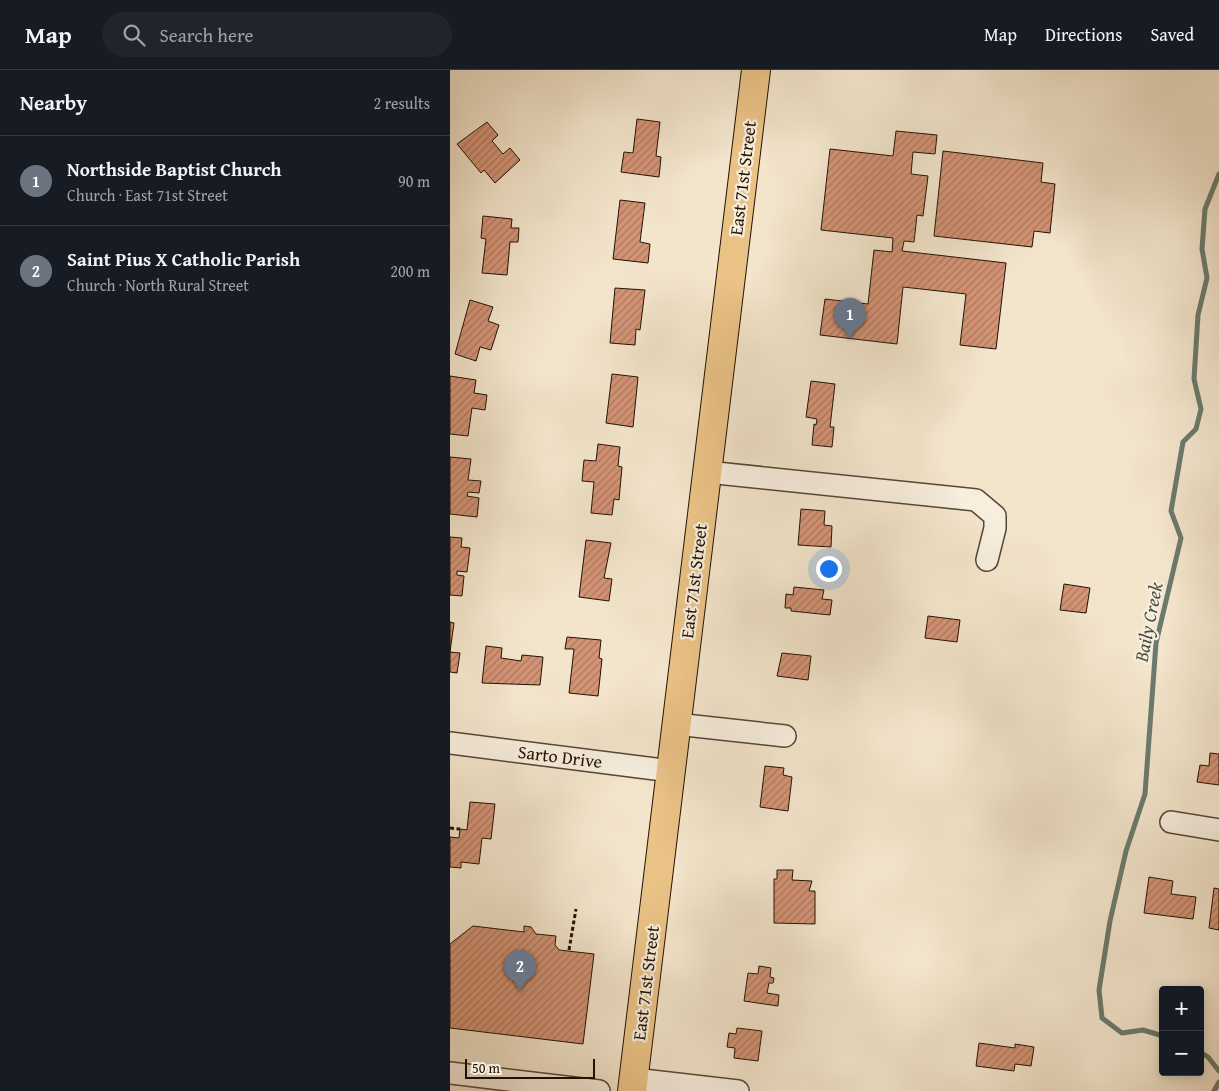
<!DOCTYPE html>
<meta charset="utf-8">
<style>
body{margin:0;font-family:"Gentium Book Plus",serif;background:#20242c;color:#f1f3f6}
.controls{position:absolute;right:15px;bottom:15px;display:grid;overflow:hidden;border-radius:5px;box-shadow:0 2px 12px #0003}
.controls button{width:45px;height:45px;display:grid;place-items:center;padding:0;border:0;border-bottom:1px solid #363941;background:#171b24;color:#f1f3f6;font:25px sans-serif}
.scale{position:absolute;left:15px;bottom:12px;width:130px;box-sizing:border-box;padding-left:5px;border:2px solid #221202;border-top:0;font-size:14px;line-height:18px;white-space:nowrap;color:#221202;-webkit-text-stroke:4px #f7eede;paint-order:stroke}
.you{position:absolute;left:378px;top:498px;width:18px;height:18px;margin:-12px;border:4px solid #fff;border-radius:50%;background:#1a73e8;box-shadow:0 0 0 8px #1a73e833}
.badge{display:grid;place-items:center;width:32px;height:32px;border-radius:50%;background:#c59692;color:#fff;font-size:16px;font-weight:700}
.pin{position:absolute;translate:-50% -41px;filter:drop-shadow(0 1px 2px #0008)}
.pin::after{content:'';position:absolute;top:26px;width:18px;height:15px;background:inherit;clip-path:polygon(0 0,100% 0,50% 100%)}
.list{margin:0;padding:0;list-style:none}
h2{display:flex;justify-content:space-between;align-items:center;height:65px;margin:0;padding:0 20px;font-size:21px}
h2 small{font-size:16px;font-weight:400;color:#9ea1a6}
.list li{display:grid;grid-template-columns:32px 1fr auto;gap:15px;align-items:center;box-sizing:border-box;height:90px;padding:0 20px;border-top:1px solid #363941}
.list b{display:block;font-size:19px;white-space:nowrap}
.list p{margin:0;font-size:16px;white-space:nowrap;color:#9ea1a6}
.list em{font-size:16px;font-style:normal;color:#9ea1a6}
.icon{flex:none;width:28px;height:28px;fill:none;stroke:currentColor;stroke-width:2;stroke-linecap:round;stroke-linejoin:round}
.map{position:relative;flex:none;width:769px;height:1021px;overflow:hidden}
header{display:flex;align-items:center;gap:30px;box-sizing:border-box;height:70px;padding:0 25px;background:#171b24;border-bottom:1px solid #363941}
header strong{font-size:24px}
nav{display:flex;gap:28px;margin-inline-start:auto;font-size:18px}
.search{width:350px;height:45px;background:#20242c;display:flex;align-items:center;gap:12px;box-sizing:border-box;padding:0 18px;border-radius:28px;color:#9ea1a6;font-size:19px}
main{display:flex}
aside{flex:1;background:#171b24}
.map>svg:first-child{display:block}
.lines{fill:none;stroke-linecap:round;stroke-linejoin:round}
.stream{stroke:#6b7a6d;stroke-width:5}
.building{fill:url(#building-hatch);stroke:#221202}
.minor-casing{stroke:#564734;stroke-width:24}
.major-casing{stroke:#221202;stroke-width:30}
.path{stroke:#221202;stroke-width:3;stroke-dasharray:4 2.5;stroke-linecap:butt}
.minor{stroke:#f7eede;stroke-width:21}
.major{stroke:#eac286;stroke-width:28}
.labels{text-anchor:middle;stroke-width:4.5;stroke-linejoin:round;paint-order:stroke}
.street-label{font-size:18px;fill:#221202;stroke:#f7eede}
.water-label{font-size:19px;font-style:italic;fill:#4c4f41;stroke:#f7eede}
</style>
<header>
<strong>Map</strong>
<div class="search"><svg class="icon" aria-label="search" viewBox="0 0 24 24"><circle cx="10" cy="10" r="6"/><path d="M15 15l6 6"/></svg>Search here</div>
<nav><a>Map</a><a>Directions</a><a>Saved</a></nav>
</header>
<main>
<aside>
<h2>Nearby<small>2 results</small></h2>
<ul class="list">
<li><span class="badge" style="background:#6b7280">1</span><div><b>Northside Baptist Church</b><p>Church · East 71st Street</p></div><em>90 m</em></li>
<li><span class="badge" style="background:#6b7280">2</span><div><b>Saint Pius X Catholic Parish</b><p>Church · North Rural Street</p></div><em>200 m</em></li>
</ul>
</aside>
<div class="map">
<svg width="769" height="1021" viewBox="0 0 769 1021">
<defs>
<pattern id="building-hatch" width="6" height="6" patternUnits="userSpaceOnUse" patternTransform="scale(1.25)"><rect width="6" height="6" fill="#d49476"/><path d="M-1 1l2-2M0 6l6-6M5 7l2-2" fill="none" stroke="#ac775f"/></pattern>
</defs>
<rect width="100%" height="100%" fill="#f3e5cc"/>
<filter id="stains"><feTurbulence type="fractalNoise" baseFrequency=".004" numOctaves="4"/><feColorMatrix values="0 0 0 0 .2 0 0 0 0 .09 0 0 0 0 .02 0 0 0 .5 -.17"/></filter>
<radialGradient id="worn" r=".72"><stop offset=".6" stop-color="#630" stop-opacity="0"/><stop offset="1" stop-color="#630" stop-opacity=".3"/></radialGradient>
<g class="lines">
<!-- stream -->
<path class="stream" d="M713,966L693,960L672,963L652,948L649,920L660,851L676,781L695,724L706,573L731,468L721,441L733,372L746,359L751,339L744,309L748,245L757,208L752,179L755,139L769,104
M750,982L758,987L769,1001
M764,1021L769,1012"/>
</g>
<!-- building -->
<path class="building" d="M187,49L210,52L206,86L211,87L209,107L171,102L174,82L183,83Z
M37,52L48,65L42,71L53,84L60,78L70,90L45,113L34,100L31,103L7,74Z
M446,61L487,65L485,84L463,82L461,104L478,106L473,146L467,145L464,172L454,171L452,181L556,193L546,279L510,275L516,224L453,217L447,274L370,265L375,229L418,234L424,180L442,182L443,168L371,160L380,79L443,86Z
M493,81L593,93L591,112L605,114L600,163L584,161L582,177L484,166Z
M170,130L195,133L190,172L200,174L198,193L163,189Z
M33,146L62,149L61,158H69L68,172H60L57,205L32,203L36,169L31,168Z
M165,218L195,220L190,260L186,259L185,275L160,273Z
M20,230L43,237L38,251L49,255L41,280L30,277L26,291L5,284Z
M162,304L188,307L183,357L156,353Z
M0,306L26,310L24,323L37,325L35,340L22,338L18,366L0,364Z
M361,311L385,314L380,357H384L382,377L362,375L364,354L366,355L367,349L356,347Z
M148,374L170,377L168,396L172,397L169,430L164,429L162,445L141,443L144,412L132,411L134,390L146,391Z
M0,387L21,389L18,410L31,411L29,423L18,422L17,426L29,428L27,447L0,444Z
M351,439L375,441L374,455L382,456L381,477L348,475Z
M0,467L12,468L11,477L20,478L17,502L7,501V505L14,506L12,526L0,525Z
M136,470L161,473L154,508L162,509L159,531L129,527Z
M614,514L640,518L636,543L610,540Z
M344,517L374,520L372,529L382,530L380,545L341,541V538H335L336,524L343,525Z
M478,546L510,550L507,572L475,568Z
M0,552L4,553L0,582L10,583L7,603L0,602Z
M117,567L151,570L149,588L152,589L148,626L119,623L124,579H115Z
M36,576L52,578L51,588L71,591L72,585L93,587L90,615L32,613Z
M332,583L361,586L358,610L327,606Z
M760,683L769,684V715L747,712L750,695L759,696Z
M315,696L334,698L333,705L342,707L338,741L310,737Z
M20,732L45,734L41,769L32,768L29,794L11,792V798L0,797V767L9,768L10,759L17,760Z
M327,800H343L342,810L362,811L359,821H365V854L324,853V809H327Z
M699,807L723,811L721,824L746,827L743,849L694,843Z
M764,818L769,819V860L759,858Z
M23,856L74,862V856L81,857L86,864L106,866L105,875L109,880L144,884L133,974L0,958V874Z
M309,896L321,898L320,907L324,908L323,913H319L317,923L329,925L328,936L294,931L298,903L308,904Z
M287,958L312,961L308,991L284,988L285,978L277,977L279,963L286,964Z
M529,973L565,978V974L584,977L581,996L565,994L564,1001L526,996Z"/>
<g class="lines">
<defs>
<path id="minor" d="M257,402L526,430L545,446V458L537,490
M226,654L335,666
M0,673L221,701
M721,752L769,760
M0,1003L149,1021
M184,1009L288,1021"/>
<path id="major" d="M182,1021L306,0"/>
</defs>
<!-- minor casing -->
<use href="#minor" class="minor-casing"/>
<!-- major casing -->
<use href="#major" class="major-casing"/>
<!-- path -->
<path class="path" d="M0,758L10,759
M119,880L126,839"/>
<!-- minor -->
<use href="#minor" class="minor"/>
<!-- major -->
<use href="#major" class="major"/>
</g>
<g class="labels">
<!-- street labels -->
<g class="street-label">
<text transform="translate(293 108) rotate(-83)" y="6">East 71st Street</text>
<text transform="translate(244 511) rotate(-83)" y="6">East 71st Street</text>
<text transform="translate(110 687) rotate(7)" y="6">Sarto Drive</text>
<text transform="translate(196 913) rotate(-83)" y="6">East 71st Street</text>
</g>
<!-- water labels -->
<g class="water-label">
<text transform="translate(698 552) rotate(-79)" y="7">Baily Creek</text>
</g>
</g>
<rect width="100%" height="100%" filter="url(#stains)"/>
<rect width="100%" height="100%" fill="url(#worn)"/>
</svg>
<div class="controls">
<button>+</button>
<button>−</button>
</div>
<div class="scale">50 m</div>
<div class="you"></div>
<div class="pin badge" style="left:400px;top:269px;background:#6b7280">1</div>
<div class="pin badge" style="left:70px;top:921px;background:#6b7280">2</div>
</div>
</main>
